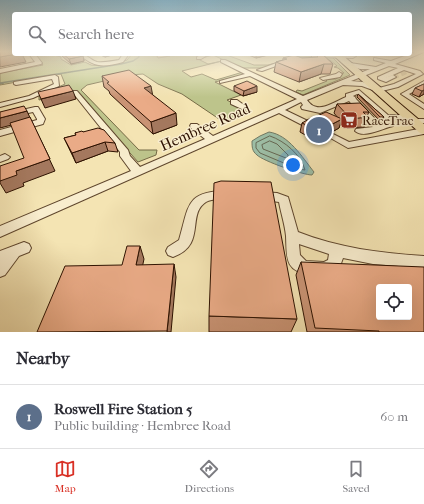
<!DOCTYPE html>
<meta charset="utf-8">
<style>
body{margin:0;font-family:"IM FELL French Canon",serif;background:#f7f7f7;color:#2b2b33}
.controls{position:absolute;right:12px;bottom:12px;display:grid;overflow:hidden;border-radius:4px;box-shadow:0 4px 16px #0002}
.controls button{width:36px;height:36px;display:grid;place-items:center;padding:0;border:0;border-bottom:1px solid #e1e1e2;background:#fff;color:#2b2b33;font:20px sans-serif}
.you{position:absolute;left:293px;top:165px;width:14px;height:14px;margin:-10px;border:3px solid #fff;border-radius:50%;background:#1a73e8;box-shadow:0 0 0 6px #1a73e833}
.badge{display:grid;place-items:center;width:26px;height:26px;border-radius:50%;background:#d93025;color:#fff;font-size:13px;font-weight:700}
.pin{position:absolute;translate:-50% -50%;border:2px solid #fff;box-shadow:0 1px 4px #0006}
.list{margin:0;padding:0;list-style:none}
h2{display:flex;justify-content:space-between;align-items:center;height:52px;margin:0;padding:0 16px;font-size:17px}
h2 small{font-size:13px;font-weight:400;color:#7c7c81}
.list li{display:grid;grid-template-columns:26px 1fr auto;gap:12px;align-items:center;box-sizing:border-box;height:64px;padding:0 16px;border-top:1px solid #e1e1e2}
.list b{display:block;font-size:15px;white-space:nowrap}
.list p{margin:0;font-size:13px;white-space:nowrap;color:#7c7c81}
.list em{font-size:13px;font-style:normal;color:#7c7c81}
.icon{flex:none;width:22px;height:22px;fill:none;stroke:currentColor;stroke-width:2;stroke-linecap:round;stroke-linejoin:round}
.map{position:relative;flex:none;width:424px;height:332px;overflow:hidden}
.search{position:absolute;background:#fff;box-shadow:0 4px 16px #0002;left:12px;right:12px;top:12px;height:44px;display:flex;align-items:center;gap:10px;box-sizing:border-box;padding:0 14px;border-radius:4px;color:#7c7c81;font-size:15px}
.sheet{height:116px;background:#fff}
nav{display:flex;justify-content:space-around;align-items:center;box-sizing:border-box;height:56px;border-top:1px solid #e1e1e2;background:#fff;font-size:11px;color:#7c7c81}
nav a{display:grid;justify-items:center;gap:2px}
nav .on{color:#d93025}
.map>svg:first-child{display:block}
.green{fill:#bdc48b;stroke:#756a46}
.water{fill:#9dbfa7;stroke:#707964}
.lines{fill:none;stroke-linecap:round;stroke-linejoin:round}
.shore{stroke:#656854;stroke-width:1}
.stream-far1{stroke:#707964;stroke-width:1.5}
.stream{stroke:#707964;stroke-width:2}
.minor-tunnel{stroke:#d6c498;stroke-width:5.5;stroke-dasharray:5.5 3;stroke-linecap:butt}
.minor-casing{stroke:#5f462d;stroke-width:2}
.highway-casing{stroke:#2d1100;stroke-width:2}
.minor{fill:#f8edce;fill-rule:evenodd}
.highway{fill:#f4e4b3;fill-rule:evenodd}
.wall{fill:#c99374;stroke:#2d1100}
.shaded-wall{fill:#a4785e;stroke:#2d1100}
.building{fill:#eaab87;stroke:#2d1100;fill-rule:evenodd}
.labels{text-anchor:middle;stroke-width:3;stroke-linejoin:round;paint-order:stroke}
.far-poi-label{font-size:13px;fill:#2d1100;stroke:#f8edce;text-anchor:start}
.street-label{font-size:15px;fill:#2d1100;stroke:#f8edce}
</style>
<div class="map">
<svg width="424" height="332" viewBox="0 0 424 332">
<rect width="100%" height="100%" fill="#f4e4b3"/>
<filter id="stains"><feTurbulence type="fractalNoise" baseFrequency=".005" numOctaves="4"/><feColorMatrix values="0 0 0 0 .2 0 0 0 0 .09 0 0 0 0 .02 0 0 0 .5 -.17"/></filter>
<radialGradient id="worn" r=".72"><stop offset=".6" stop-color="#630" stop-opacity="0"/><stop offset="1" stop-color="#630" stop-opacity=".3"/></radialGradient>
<!-- green -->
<path class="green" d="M35,54H51L61,57V59L71,65L85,62L91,65L103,66L115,64L127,60L132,54H156L158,58L170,56V54H205L198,59L208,64L222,61L182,71L191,77L202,74L216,80L243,72L246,74L215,82L241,95L227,100L249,113L225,123L182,94L158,84L143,74L130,75L87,85L81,90L139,150H157L156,155L138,162L75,91L39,100V96L65,84L61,74L0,85V73L43,65Z
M209,54H224L254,65H268L297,57H316H298L264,68H241L213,55L202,58Z
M326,57H332L350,75L303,95L296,92L297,90L302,91L327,81L325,79H336L340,76V73H344L338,68L334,67L337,66L330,60H327Z"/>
<!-- water -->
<path class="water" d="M269,132C289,135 302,157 314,172L312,175C303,175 263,161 257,155C252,151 252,147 252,141L260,136Z"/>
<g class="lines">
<!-- shore -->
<path class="shore" d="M270,136C285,141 301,155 305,170L298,169L260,153L256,148V143Z
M270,141L277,144L288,155V157L286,158L263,149L262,145Z"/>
<!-- stream-far1 -->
<path class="stream-far1" d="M0,83L121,64L133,61L139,57L138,54"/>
<!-- stream -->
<path class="stream" d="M0,83H3"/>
<!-- minor-tunnel -->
<path class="minor-tunnel" d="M393,77L407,71"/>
<defs>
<path id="minor" d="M418,51L424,52L395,64L420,71L423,74L398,87L378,92L362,86L343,85L307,100C317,115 332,103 346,97V94L359,90L388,115H412V119H391L394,124L393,126C383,128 364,139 355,131L356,129L373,127L349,101L320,113L302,109L301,107L303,105L301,102L285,110L312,123L313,125L312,127H306L279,113L0,237V226L131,171L120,156V152L73,93V91H77L128,150L130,156L140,167L205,139L191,128L190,126L191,124H197L213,136L297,99L250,76L220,83V81L245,74L221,62V60H225L303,96L370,69H360L344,64V62L376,67L386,63L374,60V58L391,61ZM389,66L398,68L378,77V79L386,82L396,77L393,75L386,78L404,70L416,74L394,84L379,88L363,82L351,81ZM357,94L383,118L385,123L380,124L356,99L355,97L353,96Z
M29,54H35L42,63L41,64L0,73V69L35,62Z
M79,54C87,54 90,60 97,62C104,63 112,61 119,60L123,54H129L123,62C104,67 94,68 79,54Z
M202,54H209L201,59H197V57Z
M320,54H353L356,56L353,58L318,57L317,56Z
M285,60L290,61L262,71L257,70Z
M339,72L342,74L340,77L323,80L320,78L336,74Z
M55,75L58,77L59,86L33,98L0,107V103L29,96L54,84L52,79L16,85L14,84V82Z
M424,81V86L409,94L424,104V109L401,94Z
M231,100H237L248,108L244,110L231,104Z
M35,107H38L45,119L43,124L0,136V130L37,120V119L33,112L0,119V115Z
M411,119H424V123H411Z
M424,128V134L348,148L327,136L331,133L349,142Z
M5,154L10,157L8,159L0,162V156Z
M226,191L230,192L232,195L230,198C222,200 213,198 206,202C186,215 207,245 173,257L168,255L166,251L168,247L179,240C189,207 185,191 226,191Z
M260,192L277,193L288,197L298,232C338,248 381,253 424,256V268L373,264L343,258L339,269C327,276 323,276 310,274C284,272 287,256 286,236C285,225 281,213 279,202L256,199L254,196L256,193ZM299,244L329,254L328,260L324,262L306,261L300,255Z
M24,242L29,244L31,248L29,252L19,256L5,275L0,277V251Z"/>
<path id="highway" d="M332,54H341L424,124V134L420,133Z"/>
</defs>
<!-- minor casing -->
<use href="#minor" class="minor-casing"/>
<!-- highway casing -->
<use href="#highway" class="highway-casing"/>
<!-- minor -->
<use href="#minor" class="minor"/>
<!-- highway -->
<use href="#highway" class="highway"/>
</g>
<!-- wall -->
<path class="wall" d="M57,54H80L83,56L84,61L71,64L61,55Z
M98,54H112V55L105,57Z
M246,54H268V55L256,58Z
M312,54H322L333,64L330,74H321L299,82L274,72L276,62L283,60V58H311Z
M102,76L153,95L177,125L153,134L110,94L109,91L104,87Z
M424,84V94L419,97L412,94L415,88Z
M234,86L257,92L243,96L234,91Z
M358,94L384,117L382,120H379L357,97Z
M337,104L369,112L367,116L368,117L364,127L347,128L341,121L339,128L316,141L300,132L302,123L338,118L334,113Z
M83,132L115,143L118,152L108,151L76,163L64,138L76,135L75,133Z
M301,262L424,332H307L296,275Z
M209,316L297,319L291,332H209Z"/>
<!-- shaded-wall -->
<path class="shaded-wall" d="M16,54H22L26,62L0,67V57Z
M104,54H112V55L105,57Z
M256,54H268V55L256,58Z
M83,56L84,61L71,64L69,59Z
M324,64L321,74L299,82L301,72Z
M151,86L153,97L144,88Z
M257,86V92L243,96L244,91Z
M424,90V94L419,97L422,91Z
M73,91L76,99L45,108L41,99Z
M27,111L31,120L0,128V118Z
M176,113L177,125L153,134L151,122Z
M342,119L339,128L316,141L319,131Z
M31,120L55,171L23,183L24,186L6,193L0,183V181L16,171L50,159Z
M105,142L108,151L76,163L72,153Z
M140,246L144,259L140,278L136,265Z
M174,264L176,277L171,332H167Z"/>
<!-- building -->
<path class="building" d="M0,51H14V54H16L0,57Z
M63,54H80L83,56L69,59Z
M315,54H322L333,64H324L301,72L276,62L287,59L283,58L294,55L302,58L318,57Z
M129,70L151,86L144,88L176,113L151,122L107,83L109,82L102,76Z
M247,81L257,86L244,91L234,86Z
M424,84V90L422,91L415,88Z
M69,85L73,91L41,99L38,92Z
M358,94L384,117H380Z
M360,103L369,112H363L368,117L351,119L337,104Z
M24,106L27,111L0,118V112Z
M326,112L342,119L319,131L302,123L309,119H315L317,116Z
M30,117L50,159L16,171L17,175L0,181V166L24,158L10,123Z
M98,128L104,130L115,143L105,142L72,153L64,138L76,135L75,133L82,131L83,132Z
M221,181L271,182L297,319L209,316L214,183Z
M127,246H140L136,265L174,264L167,331L37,332L65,266L122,265Z
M301,262L424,267V332H379V331L315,328ZM379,287H409V317H379Z"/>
<!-- sky -->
<linearGradient id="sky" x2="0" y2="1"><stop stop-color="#8ab8ce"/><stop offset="0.53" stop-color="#faf3dd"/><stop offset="1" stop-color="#faf3dd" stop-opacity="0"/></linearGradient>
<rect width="424" height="97" fill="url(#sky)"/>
<!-- icons -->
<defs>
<symbol id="supermarket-square" viewBox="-11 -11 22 22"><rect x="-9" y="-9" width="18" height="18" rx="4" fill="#8f2418" stroke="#f8edce"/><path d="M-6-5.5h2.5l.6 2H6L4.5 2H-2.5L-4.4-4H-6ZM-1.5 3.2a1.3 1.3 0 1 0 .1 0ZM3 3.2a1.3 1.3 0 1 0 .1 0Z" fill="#fff"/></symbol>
</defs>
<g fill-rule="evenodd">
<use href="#supermarket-square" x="339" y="110" width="20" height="20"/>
</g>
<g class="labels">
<!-- far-poi labels -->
<g class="far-poi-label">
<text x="362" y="125">RaceTrac</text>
</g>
<!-- street labels -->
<g class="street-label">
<text transform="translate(205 127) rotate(-24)" y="5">Hembree Road</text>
</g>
</g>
<rect width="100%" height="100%" filter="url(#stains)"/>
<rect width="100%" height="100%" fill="url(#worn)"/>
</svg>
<div class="controls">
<button><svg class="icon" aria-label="locate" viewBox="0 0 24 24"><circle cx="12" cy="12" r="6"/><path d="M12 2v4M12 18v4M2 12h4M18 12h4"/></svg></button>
</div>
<div class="you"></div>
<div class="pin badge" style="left:319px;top:130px;background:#5c6f8a">1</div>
<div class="search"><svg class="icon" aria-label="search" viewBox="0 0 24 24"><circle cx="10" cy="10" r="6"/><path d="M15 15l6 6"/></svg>Search here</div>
</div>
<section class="sheet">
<h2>Nearby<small></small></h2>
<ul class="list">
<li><span class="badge" style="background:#5c6f8a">1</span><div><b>Roswell Fire Station 5</b><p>Public building · Hembree Road</p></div><em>60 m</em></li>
</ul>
</section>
<nav>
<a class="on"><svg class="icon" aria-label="map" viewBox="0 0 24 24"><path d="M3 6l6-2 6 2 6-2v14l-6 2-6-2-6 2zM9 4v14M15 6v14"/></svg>Map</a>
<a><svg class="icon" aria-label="directions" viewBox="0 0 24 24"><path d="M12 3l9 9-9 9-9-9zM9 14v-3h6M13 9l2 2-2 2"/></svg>Directions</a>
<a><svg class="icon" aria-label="saved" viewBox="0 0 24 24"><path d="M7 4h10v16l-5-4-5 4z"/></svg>Saved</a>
</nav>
